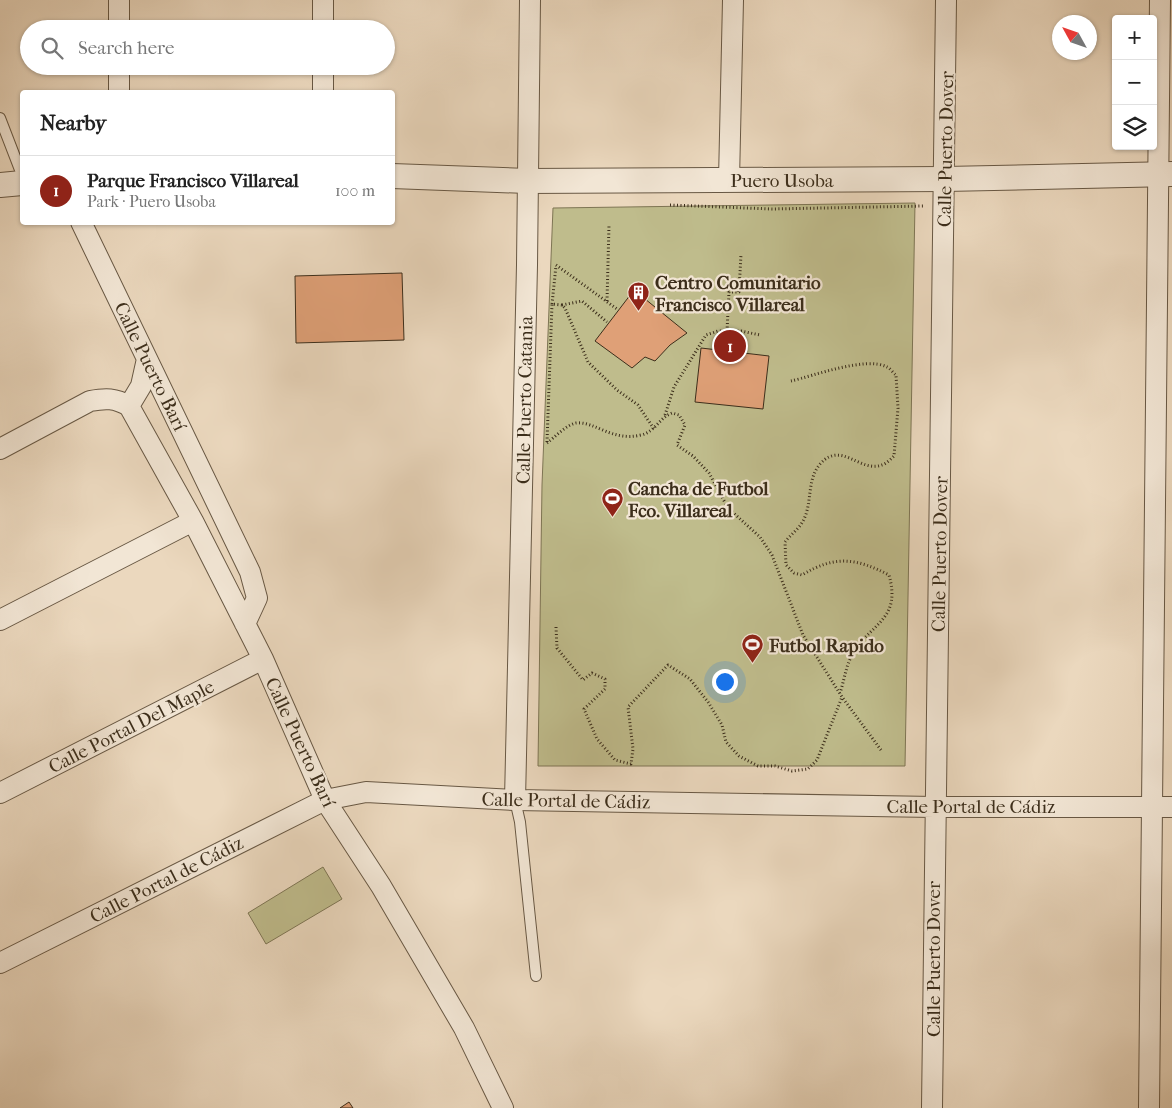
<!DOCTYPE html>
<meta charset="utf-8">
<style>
body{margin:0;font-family:"IM FELL French Canon",serif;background:#f6f6f6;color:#222}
.controls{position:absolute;right:15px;top:15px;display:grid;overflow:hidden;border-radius:5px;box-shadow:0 1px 4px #0004}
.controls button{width:45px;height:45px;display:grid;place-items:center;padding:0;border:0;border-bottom:1px solid #e0e0e0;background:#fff;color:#222;font:25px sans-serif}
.compass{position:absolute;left:1052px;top:15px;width:45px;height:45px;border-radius:50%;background:#fff;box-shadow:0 1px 4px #0004;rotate:310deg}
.you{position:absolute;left:724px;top:681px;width:18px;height:18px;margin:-12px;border:4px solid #fff;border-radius:50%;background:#1a73e8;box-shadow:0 0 0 8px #1a73e833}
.badge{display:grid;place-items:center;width:32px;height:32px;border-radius:50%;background:#8f2418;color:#fff;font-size:16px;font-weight:700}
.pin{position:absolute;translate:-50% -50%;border:2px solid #fff;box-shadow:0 1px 5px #0006}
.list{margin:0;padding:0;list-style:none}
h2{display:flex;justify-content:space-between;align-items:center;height:65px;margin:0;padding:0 20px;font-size:21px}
h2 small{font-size:16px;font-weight:400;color:#767676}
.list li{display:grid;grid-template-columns:32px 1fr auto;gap:15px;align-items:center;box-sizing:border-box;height:70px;padding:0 20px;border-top:1px solid #e0e0e0}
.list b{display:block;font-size:19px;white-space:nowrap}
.list p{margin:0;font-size:16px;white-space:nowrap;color:#767676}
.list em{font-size:16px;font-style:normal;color:#767676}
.icon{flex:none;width:28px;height:28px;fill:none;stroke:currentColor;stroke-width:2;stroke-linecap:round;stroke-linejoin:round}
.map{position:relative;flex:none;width:1172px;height:1108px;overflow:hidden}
.search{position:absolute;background:#fff;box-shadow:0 1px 4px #0004;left:20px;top:20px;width:375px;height:55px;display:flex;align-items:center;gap:12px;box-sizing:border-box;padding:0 18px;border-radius:28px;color:#767676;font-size:19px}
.panel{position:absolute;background:#fff;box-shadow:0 1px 4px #0004;left:20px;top:90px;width:375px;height:135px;border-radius:5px}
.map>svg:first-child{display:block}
.green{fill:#bfbc8c;stroke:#7e7554}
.building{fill:#dfa077;stroke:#3c2e1b}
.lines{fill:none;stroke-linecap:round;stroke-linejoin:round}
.service-casing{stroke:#685844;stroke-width:12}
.minor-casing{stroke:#685844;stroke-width:22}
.tertiary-casing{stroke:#685844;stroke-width:26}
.path{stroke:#3c2e1b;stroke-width:3;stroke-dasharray:1 2.5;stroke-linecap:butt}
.service{stroke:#f2e6d5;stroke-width:10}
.minor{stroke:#f2e6d5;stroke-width:20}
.tertiary{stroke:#f2e6d5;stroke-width:24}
.labels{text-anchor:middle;stroke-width:4.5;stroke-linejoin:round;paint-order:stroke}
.street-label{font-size:19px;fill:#3c2e1b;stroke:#f2e6d5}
.poi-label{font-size:19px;font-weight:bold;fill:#3c2e1b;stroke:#f2e6d5;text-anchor:start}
</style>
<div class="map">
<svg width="1172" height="1108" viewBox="0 0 1172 1108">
<rect width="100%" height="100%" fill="#ebd8be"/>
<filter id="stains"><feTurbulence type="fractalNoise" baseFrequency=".004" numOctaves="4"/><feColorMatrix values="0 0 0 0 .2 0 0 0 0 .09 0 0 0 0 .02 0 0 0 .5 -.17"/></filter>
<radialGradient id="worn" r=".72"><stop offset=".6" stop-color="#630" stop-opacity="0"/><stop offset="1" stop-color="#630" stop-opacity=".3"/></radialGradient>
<!-- green -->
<path class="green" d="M915,203L905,766H538L542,485L553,208Z
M323,867L342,899L266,944L248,913Z"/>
<!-- building -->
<path class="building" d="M402,273L404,340L296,343L295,276Z
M634,290L687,333L670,345L655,361L645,357L632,368L595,341Z
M701,348L769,356L763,409L695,402Z
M349,1102L353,1108H340Z"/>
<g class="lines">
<defs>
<path id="service" d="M0,118L22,175
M515,800L520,822L536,976"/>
<path id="minor" d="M119,29V0
M323,29V0
M119,92V66
M323,92V66
M729,180L733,0
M81,222L250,572L257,598L245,624
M129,406L141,386L147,359
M0,449L90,401C106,398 115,398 129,406L193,521L263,659L325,800L381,886L464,1028L503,1108
M0,620L193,521
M0,793L263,659
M515,800L527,265L530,0
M0,963L325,800L366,792L515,800L934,807H1172
M932,1108L946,0
M1149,1108L1160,0"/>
<path id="tertiary" d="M392,176L527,181L945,179L1172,174
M0,185L22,183"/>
</defs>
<!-- service casing -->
<use href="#service" class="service-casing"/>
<!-- minor casing -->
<use href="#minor" class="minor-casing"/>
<!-- tertiary casing -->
<use href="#tertiary" class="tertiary-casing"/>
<!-- path -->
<path class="path" d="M670,205L772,209L924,206
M556,265L617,309
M607,301L609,225
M552,304L556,266
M562,305L582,301L607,322
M727,331L729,292H739L741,254
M791,381C813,376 866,356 887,367C890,368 893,373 896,375L898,408L894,456C891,459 886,464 882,465C860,473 842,441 821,463C806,479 813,503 803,521C799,529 790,535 785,542L786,565L794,573L802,575C835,555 856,558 889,575C901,618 874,622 855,650C846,663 845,678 840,693
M665,415L674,387L706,335L718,331H741L760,335
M547,442L552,304L562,305L565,308L588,362L617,390L638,405L654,429
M547,443C555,437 566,425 576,423C595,421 612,442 641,435C655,432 659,418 672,413L679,415L685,425L677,445L693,456L709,473L728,508L760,537L772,555L803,635L842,697L881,750
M556,627L557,648L583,680L592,673L605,679V689L584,709L597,739L615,760L631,764L633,749L628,707L668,665L690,679L708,702L722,725L726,742L739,756L758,766H775L792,771L808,769L817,760L842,697"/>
<!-- service -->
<use href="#service" class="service"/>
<!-- minor -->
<use href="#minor" class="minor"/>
<!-- tertiary -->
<use href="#tertiary" class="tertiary"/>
</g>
<!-- icons -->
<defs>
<symbol id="building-pin" viewBox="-11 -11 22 30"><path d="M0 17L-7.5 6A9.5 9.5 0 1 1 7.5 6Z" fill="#8f2418" stroke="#f2e6d5"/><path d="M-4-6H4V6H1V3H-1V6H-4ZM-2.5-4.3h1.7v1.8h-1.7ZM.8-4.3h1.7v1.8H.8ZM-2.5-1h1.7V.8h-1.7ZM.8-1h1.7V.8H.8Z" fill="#fff"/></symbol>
<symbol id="stadium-pin" viewBox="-11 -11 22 30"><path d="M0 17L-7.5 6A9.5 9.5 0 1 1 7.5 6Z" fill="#8f2418" stroke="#f2e6d5"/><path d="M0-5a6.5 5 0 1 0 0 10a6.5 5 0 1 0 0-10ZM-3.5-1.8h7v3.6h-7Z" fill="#fff"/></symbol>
</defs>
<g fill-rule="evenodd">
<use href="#building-pin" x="626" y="280" width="25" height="34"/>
<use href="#stadium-pin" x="600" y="486" width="25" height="34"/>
<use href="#stadium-pin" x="740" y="632" width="25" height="34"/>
</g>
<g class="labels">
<!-- street labels -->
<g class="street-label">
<text transform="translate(945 149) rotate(-89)" y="7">Calle Puerto Dover</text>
<text x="782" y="187">Puero Usoba</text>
<text transform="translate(151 366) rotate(64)" y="7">Calle Puerto Barí</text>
<text transform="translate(524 400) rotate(-89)" y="7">Calle Puerto Catania</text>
<text transform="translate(939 554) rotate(-89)" y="7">Calle Puerto Dover</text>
<text transform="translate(131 726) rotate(-27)" y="7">Calle Portal Del Maple</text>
<text transform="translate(301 742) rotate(65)" y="7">Calle Puerto Barí</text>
<text transform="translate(566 800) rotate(1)" y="7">Calle Portal de Cádiz</text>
<text x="971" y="813">Calle Portal de Cádiz</text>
<text transform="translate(166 879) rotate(-27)" y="7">Calle Portal de Cádiz</text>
<text transform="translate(933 959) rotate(-90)" y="7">Calle Puerto Dover</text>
</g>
<!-- poi labels -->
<g class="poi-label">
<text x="655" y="289">Centro Comunitario<tspan x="655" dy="22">Francisco Villareal</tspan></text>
<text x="628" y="495">Cancha de Futbol<tspan x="628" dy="22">Fco. Villareal</tspan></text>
<text x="769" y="652">Futbol Rapido</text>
</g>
</g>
<rect width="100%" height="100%" filter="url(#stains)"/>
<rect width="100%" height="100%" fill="url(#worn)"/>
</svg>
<div class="controls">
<button>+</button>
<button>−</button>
<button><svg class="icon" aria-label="layers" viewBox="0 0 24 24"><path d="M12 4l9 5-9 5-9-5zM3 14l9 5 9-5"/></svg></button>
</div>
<svg class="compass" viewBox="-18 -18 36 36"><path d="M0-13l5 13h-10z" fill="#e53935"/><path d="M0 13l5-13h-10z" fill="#767676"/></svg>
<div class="you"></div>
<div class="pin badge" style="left:730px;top:346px">1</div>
<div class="search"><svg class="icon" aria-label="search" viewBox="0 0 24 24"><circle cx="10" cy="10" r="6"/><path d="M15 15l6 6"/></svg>Search here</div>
<section class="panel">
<h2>Nearby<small></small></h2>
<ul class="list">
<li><span class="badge">1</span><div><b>Parque Francisco Villareal</b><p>Park · Puero Usoba</p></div><em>100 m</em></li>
</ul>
</section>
</div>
